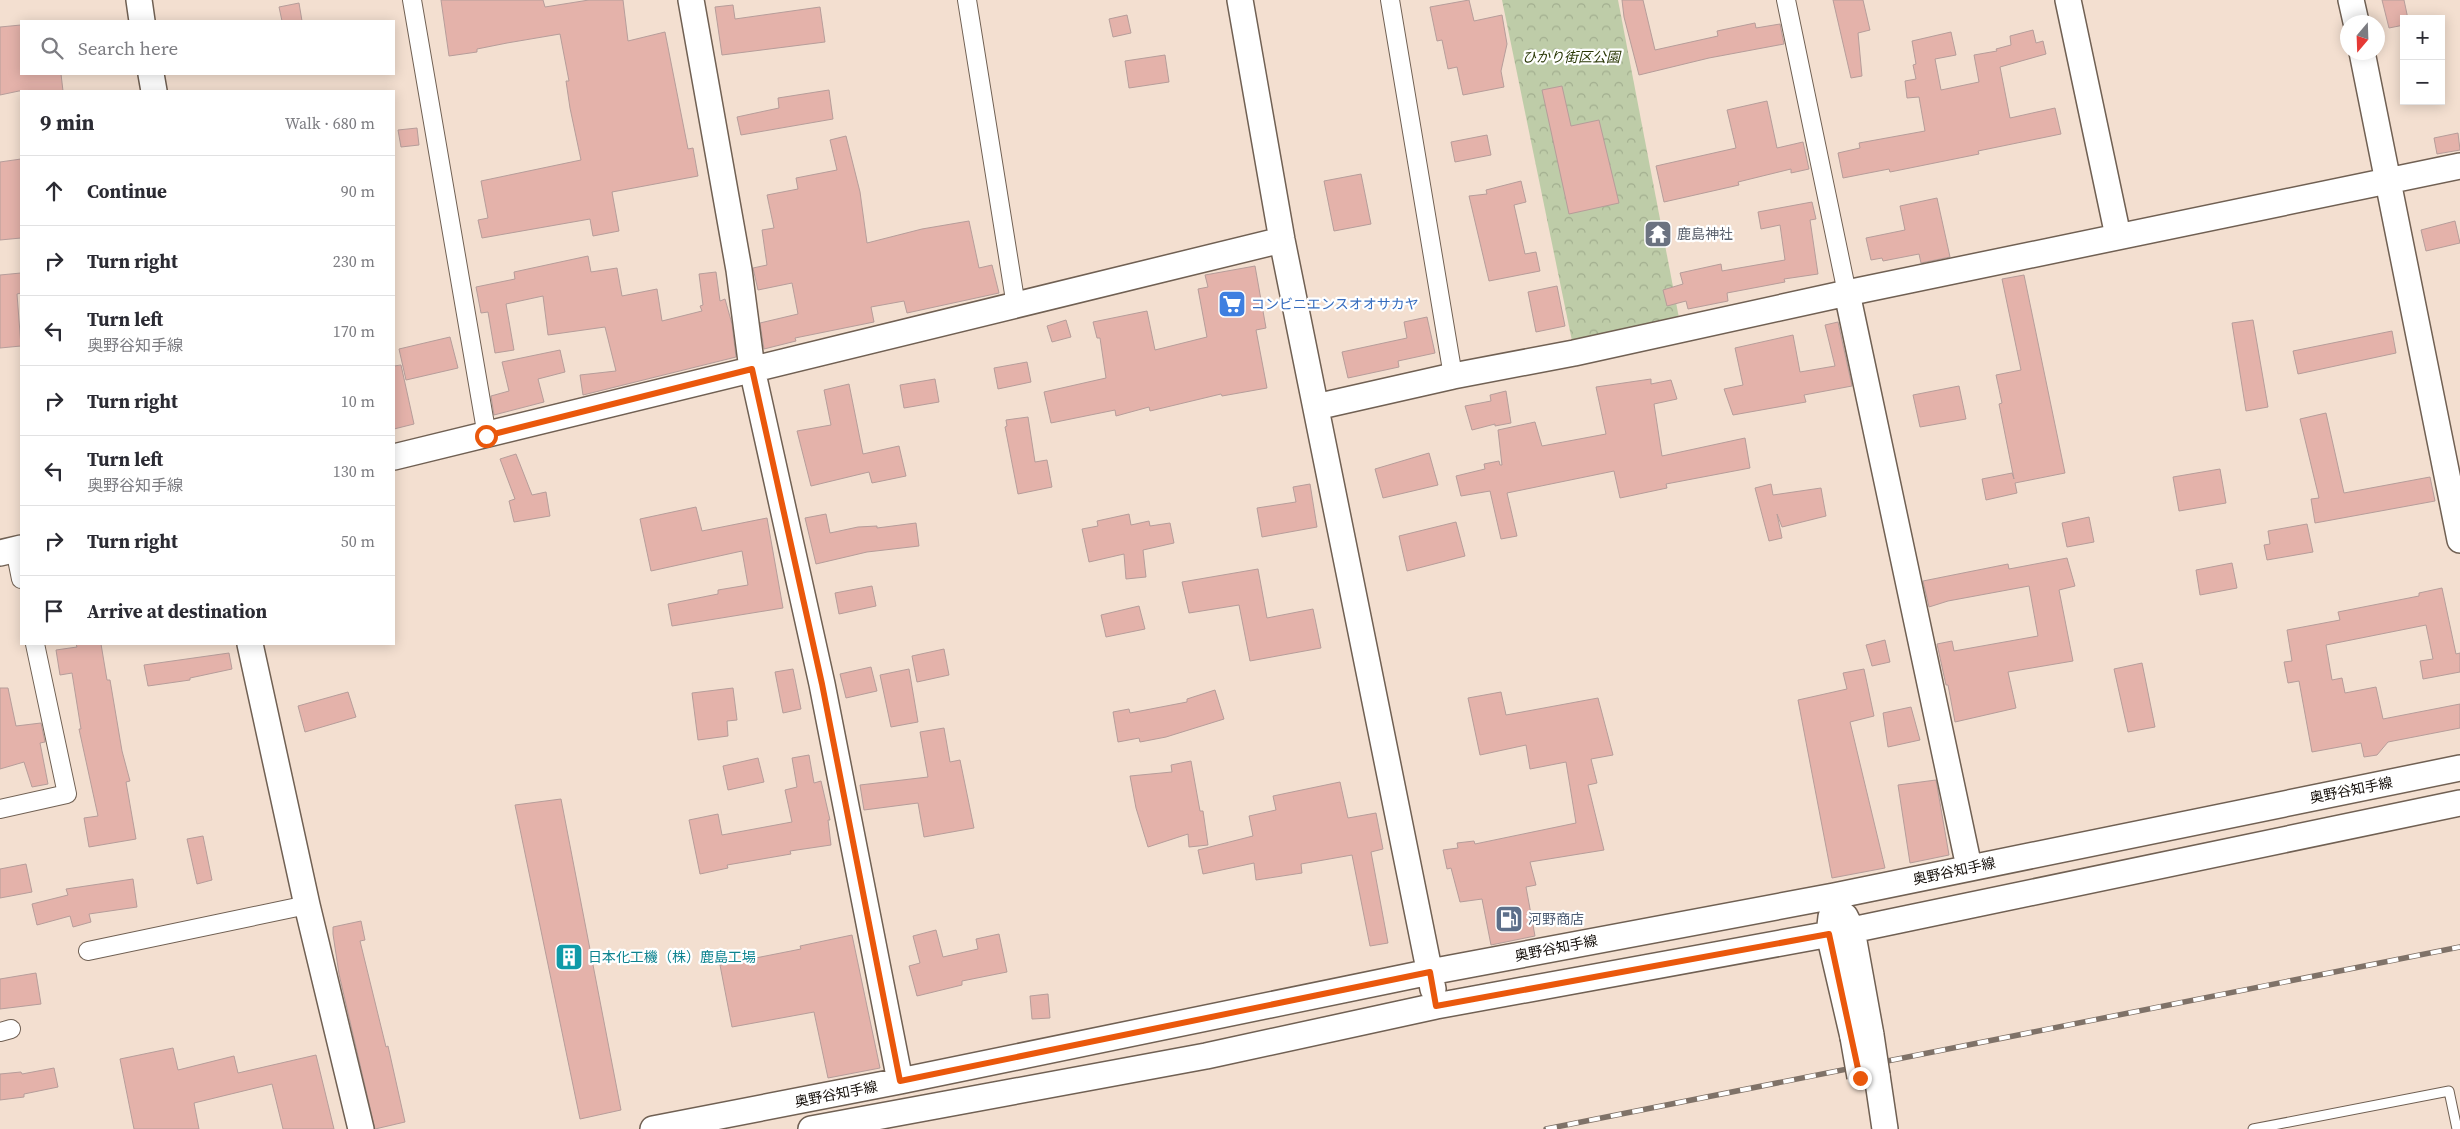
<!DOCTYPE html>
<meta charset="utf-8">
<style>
body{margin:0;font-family:"Source Serif 4","Noto Sans JP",serif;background:#f2f2f3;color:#2b2b33}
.controls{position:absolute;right:15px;top:15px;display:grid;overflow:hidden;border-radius:0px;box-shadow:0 2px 12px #0003}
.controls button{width:45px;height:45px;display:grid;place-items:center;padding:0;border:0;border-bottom:1px solid #e1e1e2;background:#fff;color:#2b2b33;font:25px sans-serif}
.compass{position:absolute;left:2340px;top:15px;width:45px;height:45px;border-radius:50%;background:#fff;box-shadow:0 2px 12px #0003;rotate:199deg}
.stop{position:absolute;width:15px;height:15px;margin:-11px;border:4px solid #ea580c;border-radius:50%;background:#fff}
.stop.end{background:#ea580c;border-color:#fff;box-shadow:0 1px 5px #0008}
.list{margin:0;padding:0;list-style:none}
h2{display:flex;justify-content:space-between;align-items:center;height:65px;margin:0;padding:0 20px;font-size:21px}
h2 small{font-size:16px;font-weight:400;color:#7c7c81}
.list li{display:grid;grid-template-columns:32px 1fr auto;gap:15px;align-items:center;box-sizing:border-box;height:70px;padding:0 20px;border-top:1px solid #e1e1e2}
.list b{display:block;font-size:19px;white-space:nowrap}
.list p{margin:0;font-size:16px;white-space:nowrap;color:#7c7c81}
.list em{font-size:16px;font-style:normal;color:#7c7c81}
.icon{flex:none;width:28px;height:28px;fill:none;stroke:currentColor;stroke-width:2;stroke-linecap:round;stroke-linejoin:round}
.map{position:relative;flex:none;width:2460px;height:1129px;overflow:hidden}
.search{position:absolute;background:#fff;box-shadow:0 2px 12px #0003;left:20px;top:20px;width:375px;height:55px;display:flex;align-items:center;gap:12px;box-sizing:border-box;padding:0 18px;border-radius:0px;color:#7c7c81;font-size:19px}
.panel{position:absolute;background:#fff;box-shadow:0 2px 12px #0003;left:20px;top:90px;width:375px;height:555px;border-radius:0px}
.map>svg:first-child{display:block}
.park{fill:url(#park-crowns)}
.building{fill:#e4b2aa;stroke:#b69d9a}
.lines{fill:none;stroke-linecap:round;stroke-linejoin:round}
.lane-casing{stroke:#706053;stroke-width:11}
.street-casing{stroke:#706053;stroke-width:20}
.secondary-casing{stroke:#706053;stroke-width:28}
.lane{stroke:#fff;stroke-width:9}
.street{stroke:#fff;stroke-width:18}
.secondary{stroke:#fff;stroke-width:25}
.rail-casing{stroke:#7f7268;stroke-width:5.5}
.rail{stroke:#fff;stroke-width:4;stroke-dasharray:11;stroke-linecap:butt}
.secondary-bridge-casing{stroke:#706053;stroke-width:28;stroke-linecap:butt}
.secondary-bridge{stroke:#fff;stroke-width:25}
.route{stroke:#ea580c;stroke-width:6}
.labels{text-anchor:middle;stroke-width:4.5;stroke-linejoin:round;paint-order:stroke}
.park-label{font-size:14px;font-style:italic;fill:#2a3806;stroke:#fff}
.worship-label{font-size:14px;fill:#5b616d;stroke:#fff;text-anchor:start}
.shop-label{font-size:14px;fill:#366cbe;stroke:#fff;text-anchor:start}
.street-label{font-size:14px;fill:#110b06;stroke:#fff}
.service-label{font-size:14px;fill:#4e5e75;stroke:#fff;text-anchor:start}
.culture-label{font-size:14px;fill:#0d838f;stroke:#fff;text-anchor:start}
</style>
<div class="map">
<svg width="2460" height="1129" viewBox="0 0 2460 1129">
<defs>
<pattern id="park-crowns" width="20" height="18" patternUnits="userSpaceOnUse" patternTransform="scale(1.25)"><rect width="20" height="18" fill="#becca8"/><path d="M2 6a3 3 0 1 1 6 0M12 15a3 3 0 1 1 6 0" fill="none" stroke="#a2ae8f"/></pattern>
</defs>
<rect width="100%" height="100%" fill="#f3dfd0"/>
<!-- park -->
<path class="park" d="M1502,0H1618L1679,318L1572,341Z"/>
<!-- building -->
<path class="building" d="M441,0H543L545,7L589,0H623L628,41L665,32L688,149L693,148L698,176L612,192L619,231L593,236L590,219L482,238L478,220L488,218L481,181L581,160L570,108L566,81H569L560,34L507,43L477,49V52L449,56Z
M1469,0L1474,21L1502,15L1507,44L1501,71L1504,87L1463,95L1457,67L1448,69L1442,40L1437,41L1430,7Z
M1622,0H1643L1655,50L1718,36L1717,31L1755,23L1756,28L1780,24L1784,44L1709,58L1639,75L1624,17Z
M1833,0H1863L1870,30L1858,33L1862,76L1851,78Z
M2382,0H2404L2408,19H2404V25L2389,28Z
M299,3L302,21H282L279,7Z
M733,5L735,19L820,7L825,42L722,55L715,7Z
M1127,15L1131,33L1113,37L1109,19Z
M21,25V74H61L63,91H19L0,95V27Z
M2033,30L2036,43L2043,41L2046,54L2000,67L2010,118L2055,108L2061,134L1978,151L1979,154L1890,172L1889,169L1843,178L1838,153L1860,148L1859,143L1925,131L1919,97L1907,98L1905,81L1916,79L1913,65L1916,64L1912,41L1951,32L1956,55L1935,59L1941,90L1979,82L1974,55L1997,51L1996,49L2011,45L2010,36Z
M1165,55L1169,82L1129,88L1125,61Z
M1562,86L1571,126L1599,120L1619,203L1569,214L1542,90Z
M829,90L833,119L741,135L737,117L779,108L778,98Z
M1767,101L1777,148L1803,142L1809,169L1791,173V169L1738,182L1739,185L1664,202L1656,166L1736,148L1727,110Z
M417,128L419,145L401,147L398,130Z
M2458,133L2460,150L2437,154L2434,138Z
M1487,135L1491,155L1455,162L1451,142Z
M846,136L860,192L867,243L922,229L969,221L979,268L992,265L999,293L907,313L904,301L871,307L874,322L795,338L796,341L764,349L760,323L798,314L792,283L758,290L753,268L767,265L762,230L774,228L767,195L798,189L796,178L837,170L830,140Z
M21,159V238L0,240V162Z
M1361,174L1371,224L1334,231L1324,181Z
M1521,181L1526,202L1514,205L1525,254L1536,252L1540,271L1489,281L1469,196L1487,194L1486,190Z
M1937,198L1950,257L1921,263L1919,254L1883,261L1882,258L1871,260L1866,238L1905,230L1900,206Z
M1812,202L1816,219L1810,220L1818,274L1784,279L1785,282L1727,293L1728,301L1688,309L1686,301L1667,306L1663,290L1683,284L1680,273L1721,264L1722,271L1785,260L1780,225L1761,229L1758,212Z
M2455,221L2460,243L2426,251L2421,230Z
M588,256L591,272L617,268L622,296L657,289L662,321L702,311L700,306L703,305L699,274L716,272L720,301L725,299L732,324L736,357L583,395L580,375L616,371L605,327L548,335L543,296L506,304L514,350L495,353L488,312L481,313L476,287L515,279L514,272Z
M1255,266L1266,328L1256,330L1267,388L1222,396L1221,394L1150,411L1149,407L1116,416L1115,410L1051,423L1044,392L1106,378L1100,338H1097L1093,322L1147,311L1155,350L1207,337L1198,289L1208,287L1205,275Z
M21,273V293L17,294L21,346L0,348V275Z
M2024,275L2065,473L2015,483L2017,493L1986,500L1982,479L2012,473L2014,479L1999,404L2002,403L1996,375L2021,370L2002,279Z
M1557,286L1565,326L1536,332L1528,292Z
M1427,317L1435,353L1398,361L1399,367L1348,378L1342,352L1407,338L1404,322Z
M1066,320L1071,337L1052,342L1047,326Z
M2253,320L2268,407L2246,411L2232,323Z
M1838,322L1852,386L1804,395L1806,402L1733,415L1724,389L1743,385L1735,348L1793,335L1800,372L1835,366L1825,325Z
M2392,331L2396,353L2298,374L2293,351Z
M450,337L458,368L406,380L399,349Z
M560,350L565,372L538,379L544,402L494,415L491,396L509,391L502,362Z
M1027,362L1031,382L998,389L994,368Z
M401,365L414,424L394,429V366Z
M935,379L939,402L904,408L900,385Z
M1651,379V384L1671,380L1677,399L1654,404L1662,456L1745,438L1750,468L1666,484L1667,488L1620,498L1614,471L1507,493L1517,536L1501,539L1490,491L1461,496L1456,476L1485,469L1484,464L1499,461L1500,465H1502L1498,430L1535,422L1542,446L1606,434L1596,387Z
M849,384L863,454L899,446L906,476L872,483L869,472L811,486L797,431L831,425L824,390Z
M1959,386L1966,419L1920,427L1913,395Z
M1506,391L1511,423L1495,426V424L1472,430L1465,406L1491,401L1490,395Z
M2326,413L2344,493L2430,477L2435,501L2315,523L2311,499L2319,498L2300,419Z
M1028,417L1035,462L1047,460L1052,487L1018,494L1005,427L1007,426L1006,420Z
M1429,453L1438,485L1383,498L1375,469Z
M516,454L532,495L546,492L550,516L514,522L509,501L515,499L500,459Z
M2220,469L2226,503L2179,511L2173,477Z
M1310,484L1317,527L1262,537L1257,508L1296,502L1293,487Z
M1771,484L1773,495L1821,488L1826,516L1782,527L1777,514L1782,538L1769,541L1755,488Z
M696,507L702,531L767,518L783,608L672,626L668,604L718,594V590L748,585L742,551L651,571L640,519Z
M826,514L830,533L858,527L877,526V528L916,523L919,546L867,552L816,564L805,518Z
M1129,514L1131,525L1149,521L1150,526L1170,523L1174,543L1143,550L1146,577L1126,579L1124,554L1089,562L1082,529L1098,526L1097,521Z
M2089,517L2094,542L2067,547L2062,523Z
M1456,522L1465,556L1407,571L1399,536Z
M2307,524L2313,552L2267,560L2264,545L2270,544L2268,531Z
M2067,558L2075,586L2059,590L2073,661L2008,672L2016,708L1955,722L1948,685H1946L1937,644L1952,641L1954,651L2038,636L2029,586L1948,601L1929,607L1923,581L2008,564L2009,569Z
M2232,563L2237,588L2200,595L2196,570Z
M1258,569L1267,618L1313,609L1321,648L1250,661L1239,605L1189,613L1182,582Z
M872,586L876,606L839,614L835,593Z
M2442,588L2456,654L2460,653V672L2423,679L2420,661L2433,659L2426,625L2326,645L2332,680L2342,678L2345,693L2376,687L2383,719L2460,704V728L2388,742L2377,755L2364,757L2361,743L2312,752L2299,681L2288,683L2284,662L2292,661L2287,630L2340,620L2338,612L2419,596V593Z
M1139,606L1145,629L1106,637L1101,615Z
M1885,640L1890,662L1872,666L1866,645Z
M76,644H101L107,680H110L122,751L130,781L126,782L136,839L89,847L84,818L98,816L79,729H81L72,673L60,675L56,650L77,647Z
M944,649L949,675L917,682L912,656Z
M229,653L232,669L190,678V680L148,686L144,665Z
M2142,663L2155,727L2128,732L2114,669Z
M871,667L877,691L846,698L840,674Z
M793,669L801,709L783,713L775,672Z
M909,669L918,722L891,727L880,675Z
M1864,669L1874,716L1850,722L1885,868L1832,878L1798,700L1847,689L1843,673Z
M0,688H8L16,726L41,723L45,742L40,743L48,784L32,787L24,762L0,769Z
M733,688L737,720L727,721L728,736L698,740L692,693Z
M1215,690L1224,719L1166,737L1140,742L1139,738L1118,742L1113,712L1129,709L1130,713L1187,702V699Z
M348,692L356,717L305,732L298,706Z
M1501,692L1506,715L1598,698L1613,755L1591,759L1597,783L1588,785L1604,850L1530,862L1536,885L1526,887L1535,936L1491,945L1482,899L1460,902L1451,868L1447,869L1443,850L1458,848L1457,843L1474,841L1475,844L1576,823L1566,762L1530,769L1526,745L1480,755L1468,698Z
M1911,707L1920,740L1888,747L1883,713Z
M944,728L950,762L960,760L974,828L924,837L918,803L864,810L860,785L928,777L920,732Z
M809,755L814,783L821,781L830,820H828L831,845L790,851L791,854L727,865L728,868L700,874L689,820L718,814L722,835L792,822L785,790L797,787L792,758Z
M758,758L764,782L728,790L723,766Z
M1191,761L1200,811H1203L1208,845L1189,847L1188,834L1148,847L1136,808L1130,776L1172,772L1171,765Z
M1936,780L1949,855L1910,863L1898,785Z
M1340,782L1348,818L1376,813L1383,849L1371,852L1388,943L1370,946L1352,855L1301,864L1302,873L1256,880L1254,863L1203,874L1198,850L1253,836L1249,816L1276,810L1273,796Z
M561,799L621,1110L580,1119L515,805Z
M203,836L212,880L197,884L187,839Z
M26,864L32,892L0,898V869Z
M133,879L137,907L89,914L91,922L73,927L70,916L37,925L32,904L68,895L66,889Z
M361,921L365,940L360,941L386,1047L388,1046L405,1122L375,1129L339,974L333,934V927Z
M936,930L943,957L978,949L976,939L999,934L1007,972L962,981V985L917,996L909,966L920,963L913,936Z
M852,935L880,1068L828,1078L814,1012L732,1027L720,965L801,949L800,946Z
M36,973L41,1004L0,1009V979Z
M1048,994L1050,1018L1032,1019L1030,996Z
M173,1048L178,1070L234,1056L238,1073L316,1055L334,1129H283L272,1084L194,1103L199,1129H134L120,1059Z
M54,1068L58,1087L24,1094V1097L0,1100V1074L21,1072L22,1074Z"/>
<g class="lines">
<defs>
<path id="lane" d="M2253,1129L2449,1091L2457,1129"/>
<path id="street" d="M412,0L487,436
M967,0L1016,306
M1390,0L1453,376
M1786,0L1847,293
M15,549L21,579
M0,809L67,794L35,644
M88,951L307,905
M0,1032L11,1029"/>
<path id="secondary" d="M139,0L142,21
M691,0L739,270L752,369L822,684L900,1081
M1240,0L1282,240L1433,989
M2068,0L2118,236
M2351,0L2356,22
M2362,52L2460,540
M151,74L154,91
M1847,293L1969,867
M1316,407L1453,376L1574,353L1847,293L2460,166
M394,457L1282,240
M0,553L21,548
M250,644L307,905L361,1129
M1845,916L1852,930L1871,1035
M1831,917L1829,934L1853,1037
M1877,1075L1885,1129
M653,1129L900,1081L1430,972L1834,896L2460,768
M811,1129L1206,1056L1436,1006L1852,930L2460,803"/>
</defs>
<!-- lane casing -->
<use href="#lane" class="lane-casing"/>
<!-- street casing -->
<use href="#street" class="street-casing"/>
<!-- secondary casing -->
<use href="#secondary" class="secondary-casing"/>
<!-- lane -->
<use href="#lane" class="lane"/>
<!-- street -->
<use href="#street" class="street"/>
<!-- secondary -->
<use href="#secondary" class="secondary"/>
<defs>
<path id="rail" d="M1546,1129L2460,947"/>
</defs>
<!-- rail casing -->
<use href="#rail" class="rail-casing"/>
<!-- rail -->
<use href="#rail" class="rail"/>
<defs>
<path id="secondary-bridge" d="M1871,1035L1877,1075
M1853,1037L1860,1077"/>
</defs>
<!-- secondary-bridge casing -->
<use href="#secondary-bridge" class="secondary-bridge-casing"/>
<!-- secondary-bridge -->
<use href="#secondary-bridge" class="secondary-bridge"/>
</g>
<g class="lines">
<!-- route -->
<path class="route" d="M486,436L752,369L822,684L900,1081L1430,972L1436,1006L1829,934L1860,1078"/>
</g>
<!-- icons -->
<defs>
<symbol id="temple-square" viewBox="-11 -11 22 22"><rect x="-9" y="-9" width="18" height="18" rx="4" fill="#6b7280" stroke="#fff"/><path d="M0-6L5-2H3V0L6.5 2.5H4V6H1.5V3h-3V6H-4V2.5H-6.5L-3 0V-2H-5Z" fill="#fff"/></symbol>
<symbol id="supermarket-square" viewBox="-11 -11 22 22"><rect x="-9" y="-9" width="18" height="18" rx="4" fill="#3f7fe0" stroke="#fff"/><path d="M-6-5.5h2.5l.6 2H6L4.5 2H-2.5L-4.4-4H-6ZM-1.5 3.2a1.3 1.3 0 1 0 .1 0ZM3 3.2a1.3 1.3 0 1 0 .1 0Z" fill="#fff"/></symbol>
<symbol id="fuel-square" viewBox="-11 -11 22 22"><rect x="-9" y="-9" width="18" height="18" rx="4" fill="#5c6f8a" stroke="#fff"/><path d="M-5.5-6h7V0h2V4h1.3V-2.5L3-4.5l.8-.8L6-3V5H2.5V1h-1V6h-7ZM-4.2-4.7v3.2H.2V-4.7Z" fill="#fff"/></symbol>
<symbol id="building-square" viewBox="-11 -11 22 22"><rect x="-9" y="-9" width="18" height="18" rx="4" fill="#0f9aa8" stroke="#fff"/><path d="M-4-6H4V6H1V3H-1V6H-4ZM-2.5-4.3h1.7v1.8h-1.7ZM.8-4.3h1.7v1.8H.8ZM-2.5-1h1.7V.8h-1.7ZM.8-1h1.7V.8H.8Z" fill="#fff"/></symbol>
</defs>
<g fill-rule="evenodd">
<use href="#temple-square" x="1642" y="218" width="32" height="32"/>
<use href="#supermarket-square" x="1216" y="288" width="32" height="32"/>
<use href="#fuel-square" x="1493" y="903" width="32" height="32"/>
<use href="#building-square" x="553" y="941" width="32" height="32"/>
</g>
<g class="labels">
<!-- park labels -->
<g class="park-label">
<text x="1571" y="62">ひかり街区公園</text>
</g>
<!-- worship labels -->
<g class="worship-label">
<text x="1677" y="239">鹿島神社</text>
</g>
<!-- shop labels -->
<g class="shop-label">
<text x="1251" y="309">コンビニエンスオオサカヤ</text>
</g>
<!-- street labels -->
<g class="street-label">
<text transform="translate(2351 790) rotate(-11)" y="5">奥野谷知手線</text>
<text transform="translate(1954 871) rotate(-12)" y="5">奥野谷知手線</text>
<text transform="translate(1556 948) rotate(-11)" y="5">奥野谷知手線</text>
<text transform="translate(836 1094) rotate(-11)" y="5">奥野谷知手線</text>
</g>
<!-- service labels -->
<g class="service-label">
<text x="1528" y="924">河野商店</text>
</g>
<!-- culture labels -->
<g class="culture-label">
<text x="588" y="962">日本化工機（株）鹿島工場</text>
</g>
</g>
</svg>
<div class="controls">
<button>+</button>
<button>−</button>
</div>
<svg class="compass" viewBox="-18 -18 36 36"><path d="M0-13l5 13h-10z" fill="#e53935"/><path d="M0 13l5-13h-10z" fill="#7c7c81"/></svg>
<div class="stop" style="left:486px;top:436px"></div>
<div class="stop end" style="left:1860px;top:1078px"></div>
<div class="search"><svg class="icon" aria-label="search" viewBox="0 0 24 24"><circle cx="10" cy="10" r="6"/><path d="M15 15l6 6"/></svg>Search here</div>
<section class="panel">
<h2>9 min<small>Walk · 680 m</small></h2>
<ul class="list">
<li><svg class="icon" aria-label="ahead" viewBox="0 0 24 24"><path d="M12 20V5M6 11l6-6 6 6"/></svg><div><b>Continue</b></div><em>90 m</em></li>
<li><svg class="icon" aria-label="right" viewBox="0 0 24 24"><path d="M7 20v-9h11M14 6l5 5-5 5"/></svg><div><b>Turn right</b></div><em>230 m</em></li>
<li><svg class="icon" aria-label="left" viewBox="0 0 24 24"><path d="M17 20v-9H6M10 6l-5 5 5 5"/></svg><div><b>Turn left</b><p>奥野谷知手線</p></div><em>170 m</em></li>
<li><svg class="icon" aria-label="right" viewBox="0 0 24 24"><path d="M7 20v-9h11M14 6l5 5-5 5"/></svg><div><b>Turn right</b></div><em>10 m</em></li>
<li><svg class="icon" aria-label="left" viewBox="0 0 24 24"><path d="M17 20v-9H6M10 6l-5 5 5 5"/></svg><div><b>Turn left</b><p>奥野谷知手線</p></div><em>130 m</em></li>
<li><svg class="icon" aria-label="right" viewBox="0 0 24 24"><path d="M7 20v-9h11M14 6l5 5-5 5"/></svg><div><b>Turn right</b></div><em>50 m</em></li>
<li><svg class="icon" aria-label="arrive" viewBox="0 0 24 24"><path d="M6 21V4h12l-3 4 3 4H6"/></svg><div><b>Arrive at destination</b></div></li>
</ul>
</section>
</div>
